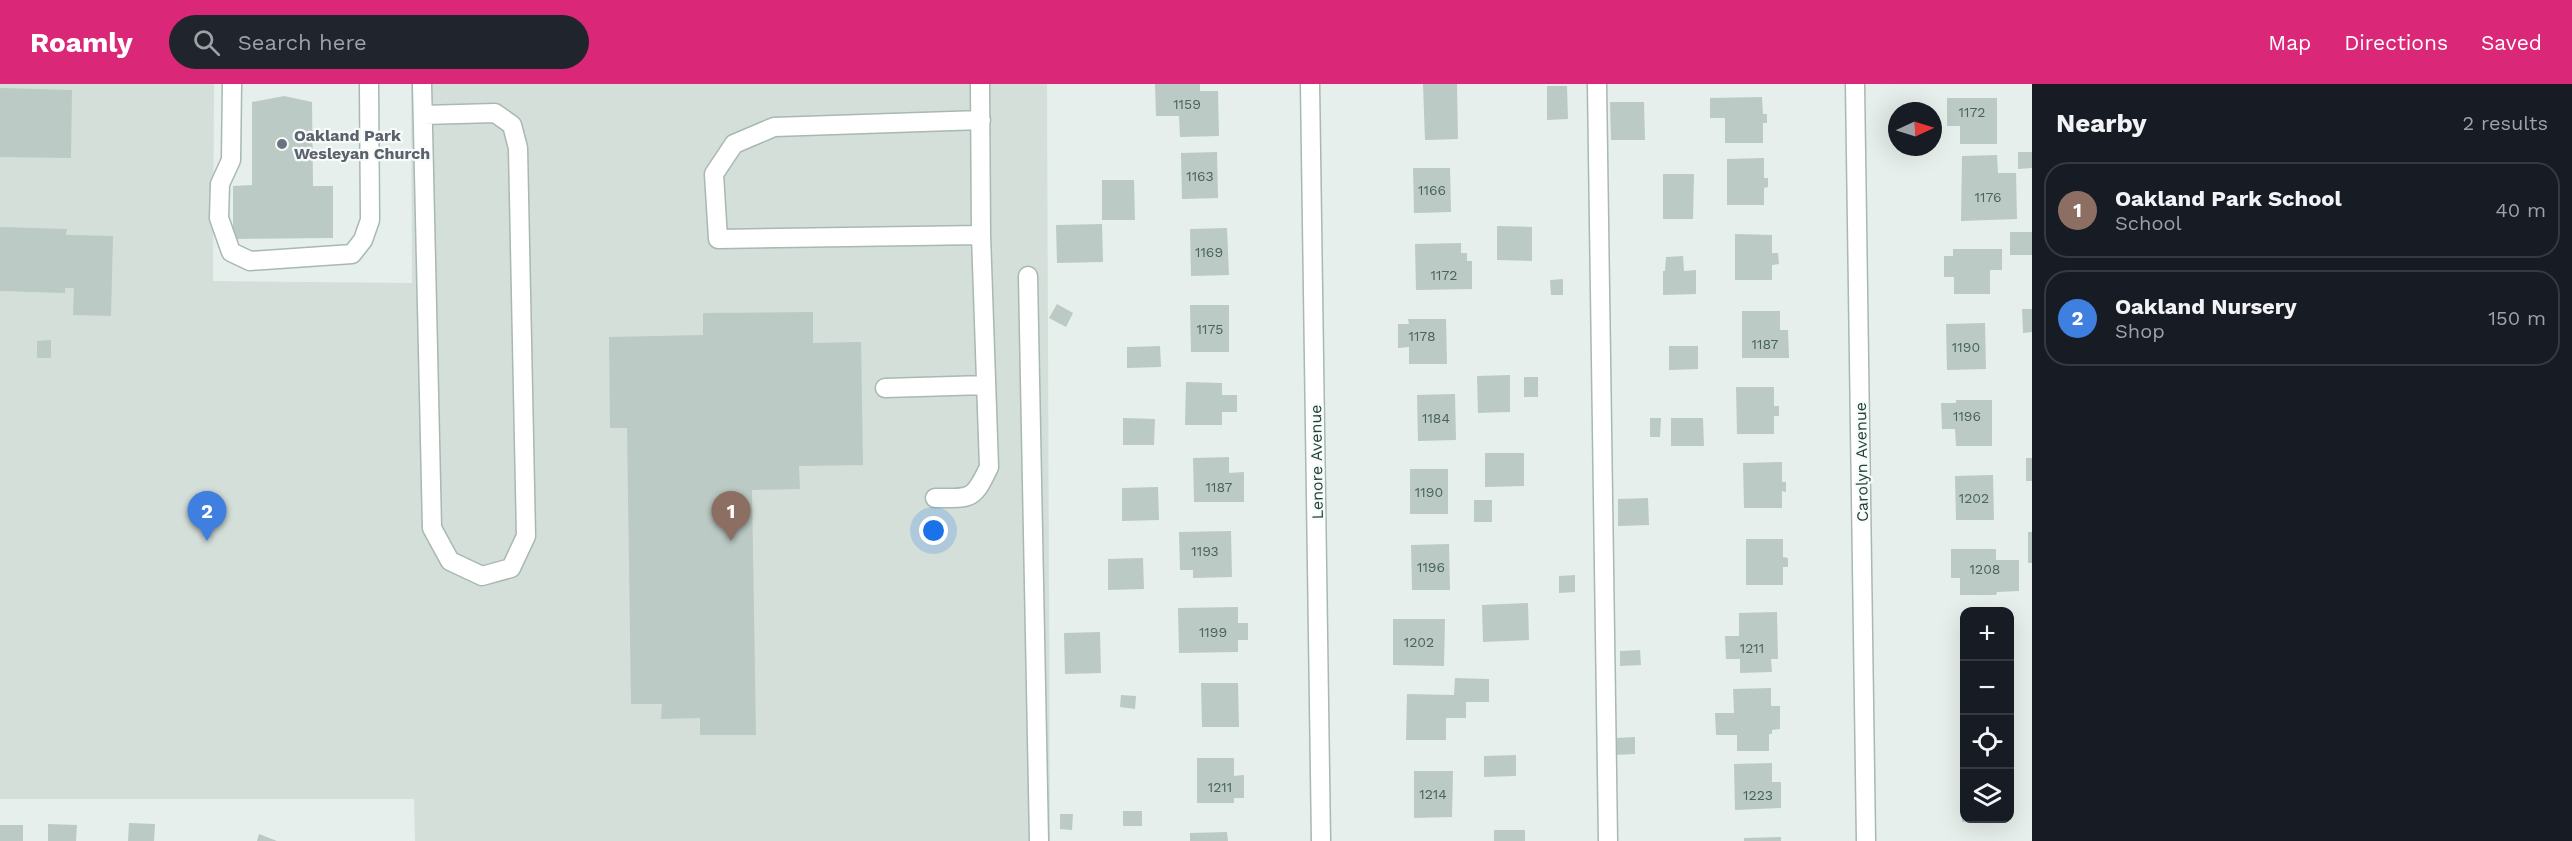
<!DOCTYPE html>
<meta charset="utf-8">
<style>
body{margin:0;font-family:"Work Sans",sans-serif;background:#20242c;color:#f1f3f6}
.controls{position:absolute;right:18px;bottom:18px;display:grid;overflow:hidden;border-radius:12px;box-shadow:0 6px 24px #0002}
.controls button{width:54px;height:54px;display:grid;place-items:center;padding:0;border:0;border-bottom:2px solid #363941;background:#171b24;color:#f1f3f6;font:30px sans-serif}
.compass{position:absolute;left:1888px;top:18px;width:54px;height:54px;border-radius:50%;background:#171b24;box-shadow:0 6px 24px #0002;rotate:86deg}
.you{position:absolute;left:934px;top:447px;width:21px;height:21px;margin:-15px;border:4px solid #fff;border-radius:50%;background:#1a73e8;box-shadow:0 0 0 9px #1a73e833}
.badge{display:grid;place-items:center;width:39px;height:39px;border-radius:50%;background:#db2777;color:#fff;font-size:20px;font-weight:700}
.pin{position:absolute;translate:-50% -50px;filter:drop-shadow(0 2px 3px #0008)}
.pin::after{content:'';position:absolute;top:32px;width:21px;height:18px;background:inherit;clip-path:polygon(0 0,100% 0,50% 100%)}
.list{margin:0;padding:0;list-style:none}
h2{display:flex;justify-content:space-between;align-items:center;height:78px;margin:0;padding:0 24px;font-size:26px}
h2 small{font-size:20px;font-weight:400;color:#9ea1a6}
.list li{display:grid;grid-template-columns:39px 1fr auto;gap:18px;align-items:center;box-sizing:border-box;height:96px;margin:0 12px 12px;padding:0 12px;border:2px solid #363941;border-radius:24px}
.list b{display:block;font-size:22px;white-space:nowrap}
.list p{margin:0;font-size:20px;white-space:nowrap;color:#9ea1a6}
.list em{font-size:20px;font-style:normal;color:#9ea1a6}
.icon{flex:none;width:33px;height:33px;fill:none;stroke:currentColor;stroke-width:2;stroke-linecap:round;stroke-linejoin:round}
.map{position:relative;flex:none;width:2032px;height:757px;overflow:hidden}
header{display:flex;align-items:center;gap:36px;box-sizing:border-box;height:84px;padding:0 30px;background:#db2777;color:#fff}
header strong{font-size:28px}
nav{display:flex;gap:33px;margin-inline-start:auto;font-size:21px}
.search{width:420px;height:54px;background:#20242c;display:flex;align-items:center;gap:15px;box-sizing:border-box;padding:0 21px;border-radius:33px;color:#9ea1a6;font-size:22px}
main{display:flex}
aside{flex:1;background:#171b24}
.map>svg:first-child{display:block}
.built{fill:#d4dfda}
.building{fill:#bbcac4}
.lines{fill:none;stroke-linecap:round;stroke-linejoin:round}
.minor-casing{stroke:#a8b8b2;stroke-width:21}
.minor{stroke:#fff;stroke-width:18}
.worship-dot{fill:#6b7280;stroke:#f7fbf9;stroke-width:2}
.labels{text-anchor:middle;stroke-width:4.5;stroke-linejoin:round;paint-order:stroke}
.number-label{font-size:14px;fill:#4a645c}
.worship-label{font-size:16px;font-weight:bold;fill:#5b616d;stroke:#f7fbf9;text-anchor:start}
.street-label{font-size:16px;fill:#24423a;stroke:#f7fbf9}
</style>
<header>
<strong>Roamly</strong>
<div class="search"><svg class="icon" aria-label="search" viewBox="0 0 24 24"><circle cx="10" cy="10" r="6"/><path d="M15 15l6 6"/></svg>Search here</div>
<nav><a>Map</a><a>Directions</a><a>Saved</a></nav>
</header>
<main>
<div class="map">
<svg width="2032" height="757" viewBox="0 0 2032 757">
<rect width="100%" height="100%" fill="#e6efeb"/>
<!-- built -->
<path class="built" d="M0,0H214L213,197L412,199L411,0H1047L1050,757H415L414,715H0Z"/>
<!-- building -->
<path class="building" d="M1155,0H1200V7H1218L1219,52L1180,53L1179,32H1156Z
M1423,0H1457L1458,55L1425,56Z
M1547,2H1567L1568,35L1547,36Z
M0,4L72,6L71,74L0,73Z
M284,12L312,18L313,102H333V154L233,155V102L252,101V18Z
M1762,13L1763,30H1767V39H1763V59H1725V34H1710V14Z
M1947,14H1997V60H1960V42H1947Z
M1610,18H1644L1645,56H1611Z
M1217,68L1218,114L1182,115L1181,69Z
M2018,68H2032V84L2018,85Z
M1997,71L1998,89H2016L2017,135L1961,137L1962,72Z
M1764,74V94H1768V103L1764,104V121H1727V75Z
M1413,84H1450L1451,128L1414,129Z
M1663,90H1694L1693,135H1663Z
M1102,96H1134L1135,136H1102Z
M1102,140L1103,178L1057,179L1056,141Z
M1497,142L1532,143V177L1497,176Z
M0,143L67,145L66,151L113,152L111,232L73,231L74,204H65V209L0,207Z
M1227,144L1229,191L1191,192L1190,145Z
M2010,148H2032V171H2010Z
M1735,150L1772,151V169H1778L1779,180L1772,181V196H1735Z
M1461,159V169H1467V177H1472V205L1416,206L1415,160Z
M1953,165H2002V186H1990V210H1954V193H1944V172H1953Z
M1683,172L1684,187L1696,186V210L1663,211V187H1665L1666,173Z
M1563,195V211H1551L1550,196Z
M1057,220L1073,229L1066,243L1049,234Z
M1190,221H1229V268H1191Z
M2022,225H2032V248L2023,249Z
M1742,227H1780V246H1788L1789,274H1742Z
M813,228V259L861,258L863,381L799,382L800,405L752,406L756,651H700V634L661,635L662,620H631L627,344H610L609,253L703,251V229Z
M1408,235H1446L1447,280H1409V263L1398,264V240H1409Z
M1985,239L1986,285L1947,286L1946,240Z
M51,256V274H37V257Z
M1160,262L1161,283L1127,284V263Z
M1669,262H1698V285L1669,286Z
M1510,291V328L1478,329L1477,292Z
M1524,293H1538V313H1524Z
M1186,298L1222,299V311H1237V328H1222V341H1185Z
M1736,303H1774V322H1779V332H1774V350H1737Z
M1455,310L1456,356L1418,357L1417,311Z
M1956,316H1992V362H1956L1955,345H1942L1941,319H1956Z
M1123,334L1155,335L1154,361H1123Z
M1650,334H1661L1660,353H1650Z
M1671,334H1703L1704,362H1671Z
M1485,369H1524V402L1485,403Z
M1229,373V389L1244,388V418H1194L1193,374Z
M2026,374H2032V397H2026Z
M1782,378V398H1786V408L1782,407V424H1744L1743,379Z
M1410,385H1448V430H1410Z
M1993,391L1994,436H1956L1955,392Z
M1158,403L1159,436L1122,437V404Z
M1648,414L1649,441L1618,442V415Z
M1474,416H1492V438H1474Z
M1231,447L1232,493L1193,494V486H1180L1179,448Z
M2028,448H2032V479H2028Z
M1746,455H1783V473L1788,474V483H1783V501H1746Z
M1449,460L1450,506H1412L1411,461Z
M1951,465H1996V476H2019V507L1997,508L1996,511H1960V494H1951Z
M1143,474L1144,505L1108,506V475Z
M1575,491V508L1559,509V492Z
M1528,519L1529,556L1483,558L1482,521Z
M1238,523V539H1248V556H1238V568L1179,569L1178,524Z
M1777,528L1778,575H1771L1772,588L1740,589V575H1726L1725,552H1739V529Z
M1393,535H1445L1444,582L1393,581Z
M1100,548L1101,589L1065,590L1064,549Z
M1640,566L1641,581L1620,582V567Z
M1455,594L1489,595V618H1466V634H1446V656H1406L1407,610L1454,611Z
M1201,599H1238L1239,643H1202Z
M1771,604V622H1780V645L1772,646V650H1769V667H1737V651H1716L1715,629H1734L1733,605Z
M1121,611L1136,612L1135,625L1120,623Z
M1635,653V670L1615,671V654Z
M1516,671V692L1484,693V672Z
M1197,674H1234V692L1244,691V714H1234V719H1197Z
M1772,679V698H1781V724L1735,726L1734,680Z
M1414,687H1453L1452,733L1414,734Z
M1961,692H1964V734H2000V737L1962,738Z
M1123,727H1142V742H1123Z
M1060,730H1073L1072,746L1060,745Z
M129,739L155,740L154,757H128Z
M48,740L77,741L76,757H48Z
M0,741H23V757H0Z
M1494,746H1525V757H1494Z
M1227,748L1228,757H1190V749Z
M259,750L277,757H257Z
M1781,753V757H1744V754Z"/>
<g class="lines">
<defs>
<path id="minor" d="M232,0L231,76L220,100L219,134L231,168L250,177L352,170L363,156L370,136L369,0
M422,0L432,444L450,477L482,492L511,484L526,452L518,64L512,41L495,29L423,31
M980,0L981,151L718,155L714,90L734,60L774,43L981,36
M1310,0L1321,757
M1597,0L1608,757
M1855,0L1866,757
M1028,192L1039,757
M885,304L986,301
M935,414C971,414 973,417 989,383L981,151"/>
</defs>
<!-- minor casing -->
<use href="#minor" class="minor-casing"/>
<!-- minor -->
<use href="#minor" class="minor"/>
</g>
<!-- markers -->
<circle class="worship-dot" cx="282" cy="60" r="6"/>
<g class="labels">
<!-- number labels -->
<g class="number-label">
<text x="1187" y="25">1159</text>
<text x="1972" y="33">1172</text>
<text x="1200" y="97">1163</text>
<text x="1432" y="111">1166</text>
<text x="1988" y="118">1176</text>
<text x="1209" y="173">1169</text>
<text x="1444" y="196">1172</text>
<text x="1210" y="250">1175</text>
<text x="1422" y="257">1178</text>
<text x="1765" y="265">1187</text>
<text x="1966" y="268">1190</text>
<text x="1967" y="337">1196</text>
<text x="1436" y="339">1184</text>
<text x="1219" y="408">1187</text>
<text x="1429" y="413">1190</text>
<text x="1974" y="419">1202</text>
<text x="1205" y="472">1193</text>
<text x="1431" y="488">1196</text>
<text x="1985" y="490">1208</text>
<text x="1213" y="553">1199</text>
<text x="1419" y="563">1202</text>
<text x="1752" y="569">1211</text>
<text x="1220" y="708">1211</text>
<text x="1433" y="715">1214</text>
<text x="1758" y="716">1223</text>
</g>
<!-- worship labels -->
<g class="worship-label">
<text x="294" y="57">Oakland Park<tspan x="294" dy="18">Wesleyan Church</tspan></text>
</g>
<!-- street labels -->
<g class="street-label">
<text transform="translate(1316 378) rotate(-91)" y="6">Lenore Avenue</text>
<text transform="translate(1861 378) rotate(-91)" y="6">Carolyn Avenue</text>
</g>
</g>
</svg>
<div class="controls">
<button>+</button>
<button>−</button>
<button><svg class="icon" aria-label="locate" viewBox="0 0 24 24"><circle cx="12" cy="12" r="6"/><path d="M12 2v4M12 18v4M2 12h4M18 12h4"/></svg></button>
<button><svg class="icon" aria-label="layers" viewBox="0 0 24 24"><path d="M12 4l9 5-9 5-9-5zM3 14l9 5 9-5"/></svg></button>
</div>
<svg class="compass" viewBox="-18 -18 36 36"><path d="M0-13l5 13h-10z" fill="#e53935"/><path d="M0 13l5-13h-10z" fill="#9ea1a6"/></svg>
<div class="you"></div>
<div class="pin badge" style="left:731px;top:457px;background:#8d6e63">1</div>
<div class="pin badge" style="left:207px;top:457px;background:#3f7fe0">2</div>
</div>
<aside>
<h2>Nearby<small>2 results</small></h2>
<ul class="list">
<li><span class="badge" style="background:#8d6e63">1</span><div><b>Oakland Park School</b><p>School</p></div><em>40 m</em></li>
<li><span class="badge" style="background:#3f7fe0">2</span><div><b>Oakland Nursery</b><p>Shop</p></div><em>150 m</em></li>
</ul>
</aside>
</main>
